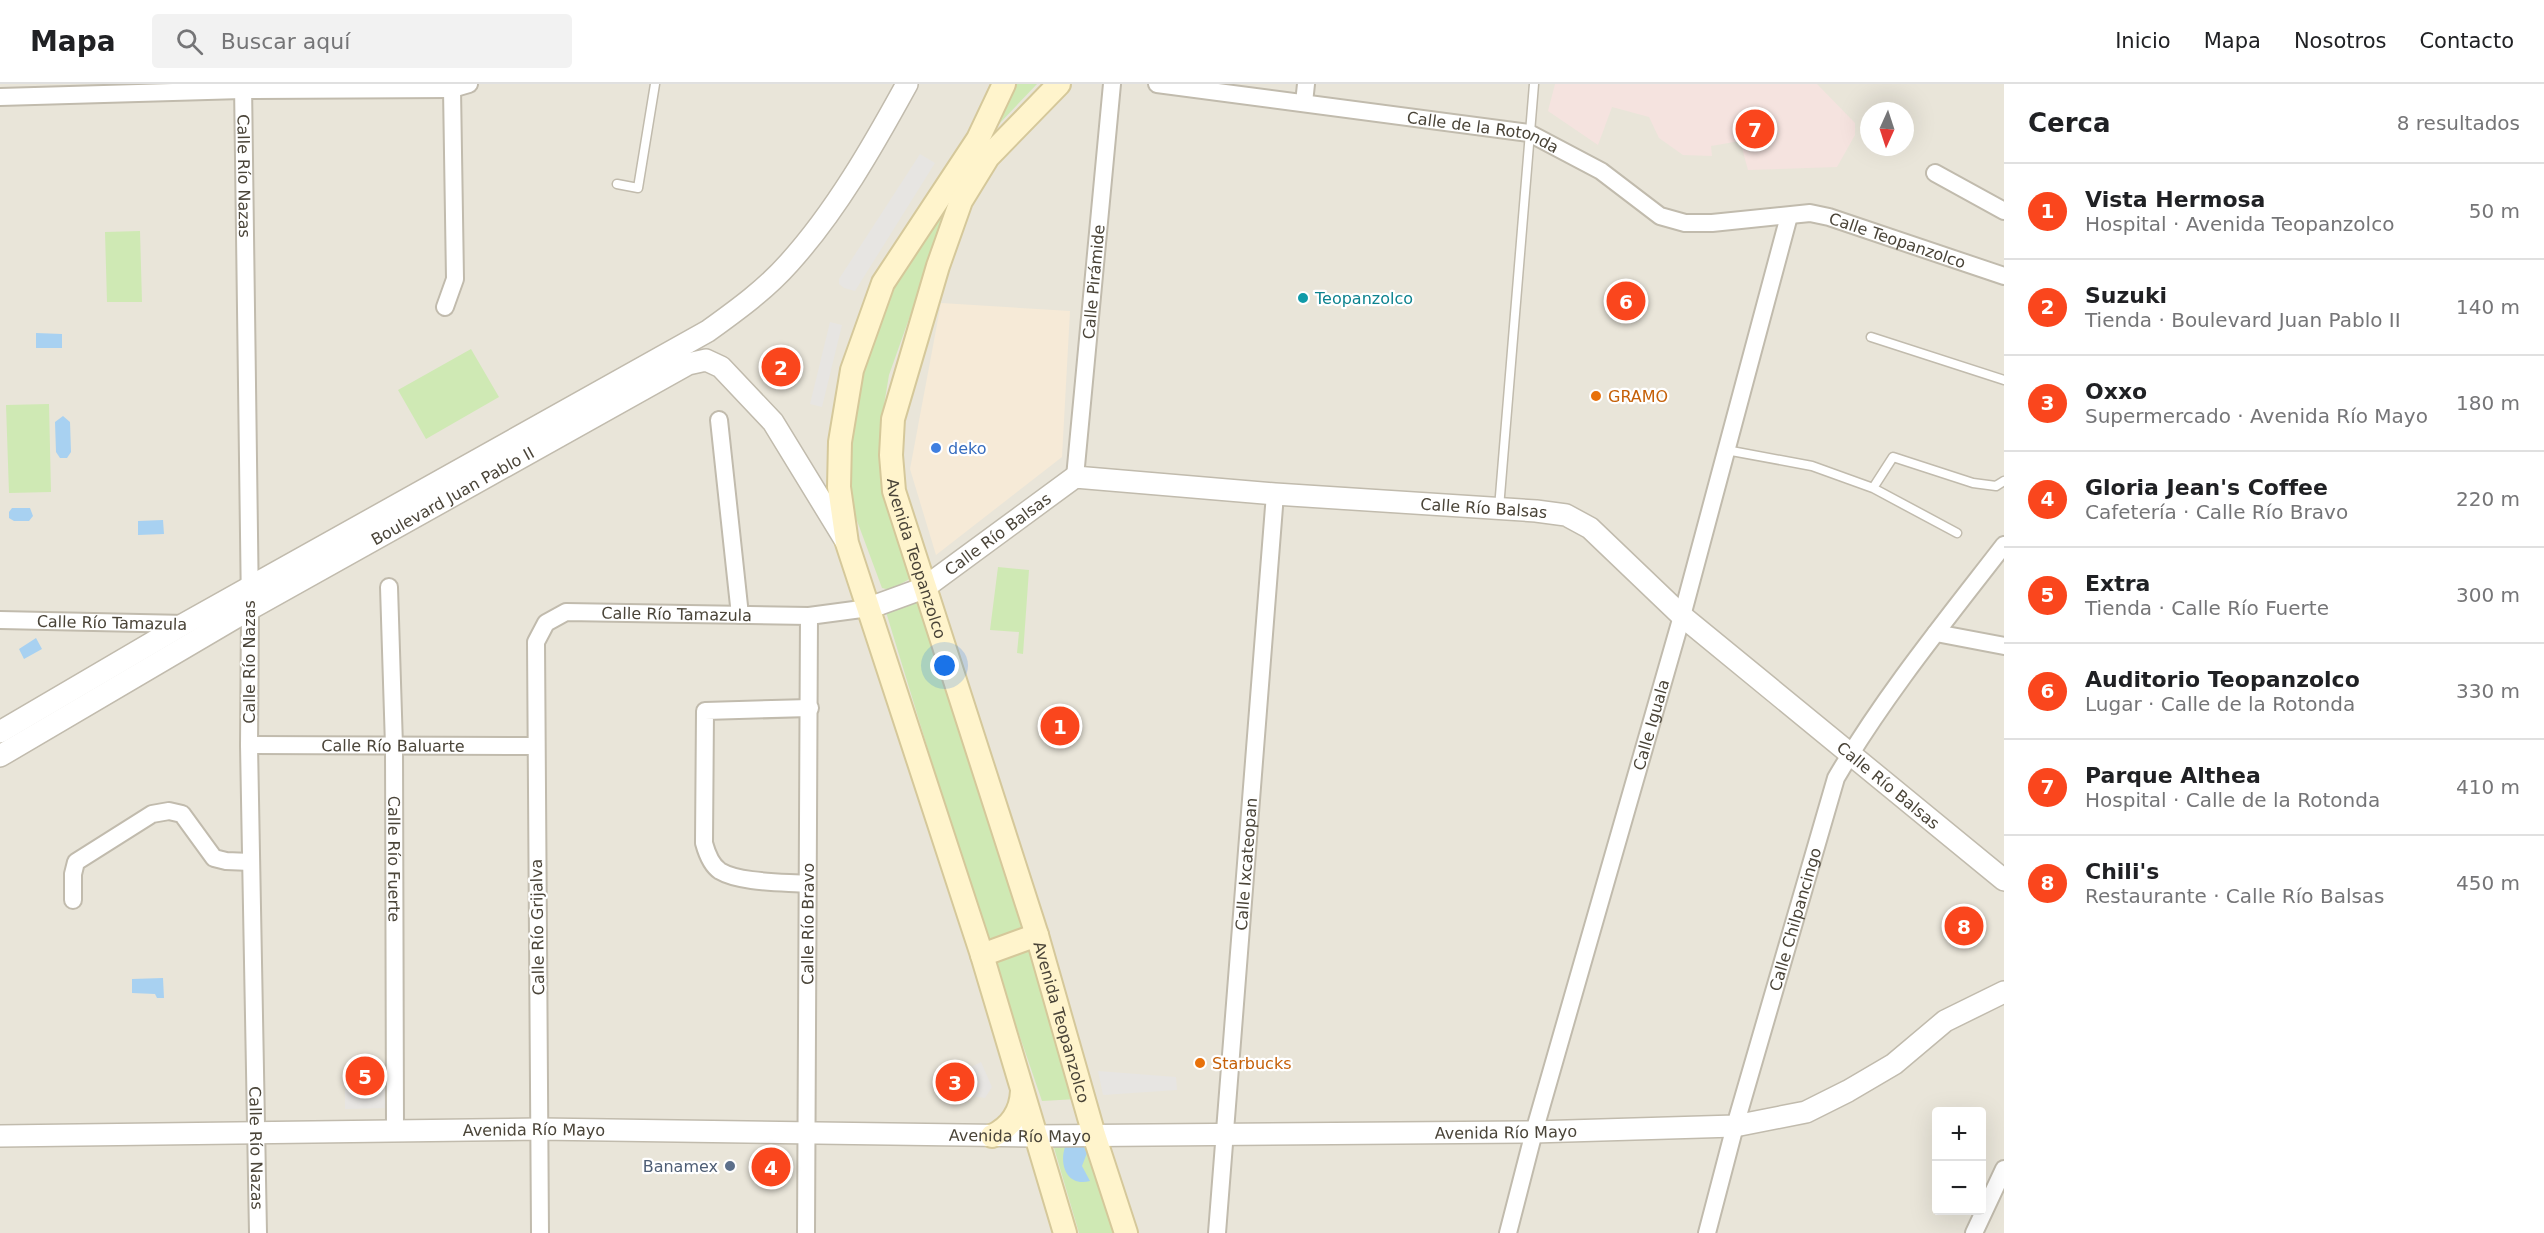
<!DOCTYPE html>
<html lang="es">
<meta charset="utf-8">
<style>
body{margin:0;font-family:"DejaVu Sans",sans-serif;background:#f2f2f2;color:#202124}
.controls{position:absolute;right:18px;bottom:18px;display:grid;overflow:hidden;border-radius:6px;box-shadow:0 6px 24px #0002}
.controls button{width:54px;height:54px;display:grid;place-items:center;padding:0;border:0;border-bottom:2px solid #e0e0e0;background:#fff;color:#202124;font:30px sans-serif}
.compass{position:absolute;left:1860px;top:18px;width:54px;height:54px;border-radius:50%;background:#fff;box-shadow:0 6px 24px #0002;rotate:183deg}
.you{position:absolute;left:945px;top:582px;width:21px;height:21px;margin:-15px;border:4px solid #fff;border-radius:50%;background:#1a73e8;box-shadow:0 0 0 9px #1a73e833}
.badge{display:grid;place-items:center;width:39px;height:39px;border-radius:50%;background:#fa461d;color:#fff;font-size:20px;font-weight:700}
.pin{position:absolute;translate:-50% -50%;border:3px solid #fff;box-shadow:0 2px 6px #0006}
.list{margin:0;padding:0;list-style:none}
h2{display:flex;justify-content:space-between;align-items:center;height:78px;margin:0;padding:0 24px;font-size:26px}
h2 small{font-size:20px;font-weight:400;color:#757577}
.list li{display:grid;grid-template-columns:39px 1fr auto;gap:18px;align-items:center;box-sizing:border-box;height:96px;padding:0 24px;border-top:2px solid #e0e0e0}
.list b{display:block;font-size:22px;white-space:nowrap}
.list p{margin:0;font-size:20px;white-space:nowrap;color:#757577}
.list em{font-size:20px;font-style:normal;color:#757577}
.icon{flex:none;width:33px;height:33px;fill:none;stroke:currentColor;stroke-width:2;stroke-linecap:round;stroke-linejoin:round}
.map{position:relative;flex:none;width:2004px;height:1149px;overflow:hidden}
header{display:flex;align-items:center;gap:36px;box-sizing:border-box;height:84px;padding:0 30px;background:#fff;border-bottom:2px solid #e0e0e0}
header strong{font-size:28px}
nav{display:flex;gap:33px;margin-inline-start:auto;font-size:21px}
.search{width:420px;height:54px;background:#f2f2f2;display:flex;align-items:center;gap:15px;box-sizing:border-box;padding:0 21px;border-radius:6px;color:#757577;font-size:22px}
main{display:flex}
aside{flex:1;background:#fff}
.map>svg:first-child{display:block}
.residential{fill:#e9e5d9;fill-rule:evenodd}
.commercial{fill:#f6ead7}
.medical{fill:#f5e3df}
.green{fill:#cfe9b4}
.parking{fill:#e7e5e2}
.water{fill:#a8d1f1}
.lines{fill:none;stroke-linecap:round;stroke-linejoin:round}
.service-casing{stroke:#c1bbad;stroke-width:11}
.minor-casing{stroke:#c1bbad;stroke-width:20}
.tertiary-casing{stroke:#c1bbad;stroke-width:24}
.secondary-casing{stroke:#d5c89a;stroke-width:26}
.service{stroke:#fff;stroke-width:8}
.minor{stroke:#fff;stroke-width:16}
.tertiary{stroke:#fff;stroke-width:21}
.secondary{stroke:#fff4cc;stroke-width:22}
.culture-dot{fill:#0f9aa8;stroke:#fff;stroke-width:2}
.food-dot{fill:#e8710a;stroke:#fff;stroke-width:2}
.shop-dot{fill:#3f7fe0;stroke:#fff;stroke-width:2}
.service-dot{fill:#5c6f8a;stroke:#fff;stroke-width:2}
.labels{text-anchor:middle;stroke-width:4.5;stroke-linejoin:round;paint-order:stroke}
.street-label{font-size:16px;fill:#4a4438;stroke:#fff}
.culture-label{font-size:16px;fill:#0d838f;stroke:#fff;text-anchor:start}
.food-label{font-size:16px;fill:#c56008;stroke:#fff;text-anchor:start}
.shop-label{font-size:16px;fill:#366cbe;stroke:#fff;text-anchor:start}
.service-label{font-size:16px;fill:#4e5e75;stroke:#fff;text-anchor:end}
</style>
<header>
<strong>Mapa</strong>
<div class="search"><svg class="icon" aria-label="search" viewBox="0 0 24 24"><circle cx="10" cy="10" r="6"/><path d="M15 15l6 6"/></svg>Buscar aquí</div>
<nav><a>Inicio</a><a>Mapa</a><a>Nosotros</a><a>Contacto</a></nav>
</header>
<main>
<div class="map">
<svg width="2004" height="1149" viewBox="0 0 2004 1149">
<rect width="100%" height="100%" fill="#f5f3eb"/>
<!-- residential -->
<path class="residential" d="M0,0H2004V1149H0ZM1869,27H1905V63H1869ZM1936,1028H1982V1126H1936Z"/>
<!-- commercial -->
<path class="commercial" d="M941,219L1070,227L1062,373L936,471L910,385Z"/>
<!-- medical -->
<path class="medical" d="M1555,0H1817L1855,39V51L1837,83L1748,86L1740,57L1711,62L1712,72L1683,71L1659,54L1649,33L1612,23L1598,61L1548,27Z"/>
<!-- green -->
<path class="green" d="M1013,0H1037L999,40L995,37Z
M959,94L889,291L884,321L882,355L913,493L890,506L882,504L856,434L848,384L858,301L890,198Z
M140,147L142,218H107L105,148Z
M471,265L499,313L426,355L398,306Z
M49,320L51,408L9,409L6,321Z
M998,483L1029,486L1023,570L1017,569L1019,548L990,546Z
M922,510L1077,1015L1042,1017L981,839L886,528Z
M1089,1056L1119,1149H1079L1052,1057Z"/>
<!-- parking -->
<path class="parking" d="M920,70L935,79L855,207L844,204L839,200V195Z
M830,238L842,241L822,323L810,320Z
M981,978L992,1003L985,1014L971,1012L973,1003L967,985Z
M1098,987L1176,993L1177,1006L1103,1011Z
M386,1005L387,1024L345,1025V1006Z"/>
<!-- water -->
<path class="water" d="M36,249L62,250V264H36Z
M63,332L70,338L71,368L67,374H60L56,368L55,338Z
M12,424H30L33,432L29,437H14L9,434V428Z
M163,436L164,450L138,451V437Z
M36,554L42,565L24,575L19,565Z
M163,894L164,914H157L155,910L132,909V895Z
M1074,1059L1083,1061L1087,1069L1082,1082L1090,1097C1067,1103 1059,1081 1065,1063Z"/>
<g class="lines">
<defs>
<path id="service" d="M617,100L638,104L655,0
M1871,253L2004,296
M1726,366L1812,382L1873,404L1957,449
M1873,404L1893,373L1973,399L1996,402L2004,397
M1499,424L1534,0"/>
<g id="minor">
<path id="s1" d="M243,0L250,525L249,661L258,1149"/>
<path id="s2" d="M1157,0L1529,49L1601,87L1660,132L1685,139H1712L1810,129L1829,133L2004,192"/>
<path d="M0,13L242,6L452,5L469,0"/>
<path d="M1304,19L1306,0"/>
<path d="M1935,89L2004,127"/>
<path d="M445,223L455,195L452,5"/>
<path d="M719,336L740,531"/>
<path id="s3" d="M1075,393L1112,0"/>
<path id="s4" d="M389,503L394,662L395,1047"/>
<path id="s5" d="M0,536L187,540"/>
<path d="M1936,549L2004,562"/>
<path id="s6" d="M249,661L536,662"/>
<path d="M807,800C784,798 740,799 720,787C711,781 707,770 704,759L705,627L810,624"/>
<path d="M73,816V790L76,778L152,730L169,727L182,730L214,774L226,777L251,778"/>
<path id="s7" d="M540,1149L536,558L546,539L566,528L809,532L869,524"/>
<path id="s8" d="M806,1149L809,532"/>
<path id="s9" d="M1217,1149L1275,410"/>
<path id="s10" d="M1508,1149L1534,1048L1682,532L1789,132"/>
<path id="s11" d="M1707,1149L1735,1042L1836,694C1884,612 1946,536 2004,461"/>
<path d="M1974,1149L2004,1085"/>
</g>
<g id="tertiary">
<path id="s12" d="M869,524L924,504L1075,393L1275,410L1536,427L1566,431L1590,444L1682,532L2004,796"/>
<path d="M0,648L184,540L708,247C737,226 765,206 789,179C836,127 873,62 907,0"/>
<path id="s13" d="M0,672L250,525L688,280L706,276L721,283L773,338L847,459"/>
<path id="s14" d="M0,1052L539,1045L1036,1052L1534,1048L1735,1042L1806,1028L1848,1007L1894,980L1945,937L2004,908"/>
</g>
<g id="secondary">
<path d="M1004,0L978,55L883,199L852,286L840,358L839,403L847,459L982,871L1065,1149"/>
<path id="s15" d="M1059,0L988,73L961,117L938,182L893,335L891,371L894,407L1037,851L1094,1051L1126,1149"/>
<path d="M982,871L1037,851"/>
<path d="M992,1052C1011,1043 1021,1028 1022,1007"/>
</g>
</defs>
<!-- service casing -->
<use href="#service" class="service-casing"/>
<!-- minor casing -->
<use href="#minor" class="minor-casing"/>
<!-- tertiary casing -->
<use href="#tertiary" class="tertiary-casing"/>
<!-- secondary casing -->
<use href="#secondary" class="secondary-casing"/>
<!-- service -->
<use href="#service" class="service"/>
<!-- minor -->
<use href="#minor" class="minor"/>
<!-- tertiary -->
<use href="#tertiary" class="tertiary"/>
<!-- secondary -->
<use href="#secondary" class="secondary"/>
</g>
<!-- markers -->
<circle class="culture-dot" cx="1303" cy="214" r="6"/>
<g class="food-dot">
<circle cx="1596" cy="312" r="6"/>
<circle cx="1200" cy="979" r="6"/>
</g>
<circle class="shop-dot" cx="936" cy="364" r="6"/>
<circle class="service-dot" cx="730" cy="1082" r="6"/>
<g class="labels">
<!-- street labels -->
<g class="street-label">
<text dy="6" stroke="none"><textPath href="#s2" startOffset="330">Calle de la Rotonda</textPath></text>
<text dy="6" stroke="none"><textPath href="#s1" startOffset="92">Calle Río Nazas</textPath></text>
<text dy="6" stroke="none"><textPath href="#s2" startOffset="774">Calle Teopanzolco</textPath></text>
<text dy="6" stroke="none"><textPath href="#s3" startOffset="196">Calle Pirámide</textPath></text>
<text dy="6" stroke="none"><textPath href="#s13" startOffset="522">Boulevard Juan Pablo II</textPath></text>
<text dy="6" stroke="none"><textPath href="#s12" startOffset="656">Calle Río Balsas</textPath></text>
<text dy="6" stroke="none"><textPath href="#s12" startOffset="150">Calle Río Balsas</textPath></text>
<text dy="6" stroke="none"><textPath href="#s15" startOffset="525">Avenida Teopanzolco</textPath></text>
<text dy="6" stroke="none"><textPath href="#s7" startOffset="746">Calle Río Tamazula</textPath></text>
<text dy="6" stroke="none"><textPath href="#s5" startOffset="112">Calle Río Tamazula</textPath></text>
<text transform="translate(249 578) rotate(-90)" y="6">Calle Río Nazas</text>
<text dy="6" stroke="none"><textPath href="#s10" startOffset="528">Calle Iguala</textPath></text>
<text dy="6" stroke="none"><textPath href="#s6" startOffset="144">Calle Río Baluarte</textPath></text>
<text dy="6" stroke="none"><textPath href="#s12" startOffset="1160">Calle Río Balsas</textPath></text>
<text dy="6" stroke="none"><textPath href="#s4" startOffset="272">Calle Río Fuerte</textPath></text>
<text dy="6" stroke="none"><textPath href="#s9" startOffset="370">Calle Ixcateopan</textPath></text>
<text dy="6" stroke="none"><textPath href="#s11" startOffset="326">Calle Chilpancingo</textPath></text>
<text dy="6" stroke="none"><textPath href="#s8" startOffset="309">Calle Río Bravo</textPath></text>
<text transform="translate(537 843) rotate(-91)" y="6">Calle Río Grijalva</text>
<text dy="6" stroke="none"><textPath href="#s15" startOffset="1011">Avenida Teopanzolco</textPath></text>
<text dy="6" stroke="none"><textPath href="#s14" startOffset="534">Avenida Río Mayo</textPath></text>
<text dy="6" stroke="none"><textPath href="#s14" startOffset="1506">Avenida Río Mayo</textPath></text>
<text dy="6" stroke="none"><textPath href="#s14" startOffset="1020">Avenida Río Mayo</textPath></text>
<text dy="6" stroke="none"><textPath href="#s1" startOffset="1064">Calle Río Nazas</textPath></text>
</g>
<!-- culture labels -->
<g class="culture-label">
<text x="1315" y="220">Teopanzolco</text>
</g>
<!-- food labels -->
<g class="food-label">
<text x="1608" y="318">GRAMO</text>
<text x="1212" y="985">Starbucks</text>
</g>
<!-- shop labels -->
<g class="shop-label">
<text x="948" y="370">deko</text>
</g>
<!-- service labels -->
<g class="service-label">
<text x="718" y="1088">Banamex</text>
</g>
</g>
</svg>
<div class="controls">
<button>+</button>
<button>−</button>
</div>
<svg class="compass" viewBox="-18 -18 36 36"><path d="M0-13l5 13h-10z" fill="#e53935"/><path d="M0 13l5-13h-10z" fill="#757577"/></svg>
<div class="you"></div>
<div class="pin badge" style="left:1060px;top:642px">1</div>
<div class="pin badge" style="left:781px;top:283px">2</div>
<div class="pin badge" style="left:955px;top:998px">3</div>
<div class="pin badge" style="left:771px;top:1083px">4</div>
<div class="pin badge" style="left:365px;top:992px">5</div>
<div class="pin badge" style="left:1626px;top:217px">6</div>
<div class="pin badge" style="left:1755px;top:45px">7</div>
<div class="pin badge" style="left:1964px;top:842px">8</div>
</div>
<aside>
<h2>Cerca<small>8 resultados</small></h2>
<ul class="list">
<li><span class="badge">1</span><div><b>Vista Hermosa</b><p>Hospital · Avenida Teopanzolco</p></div><em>50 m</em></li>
<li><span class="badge">2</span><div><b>Suzuki</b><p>Tienda · Boulevard Juan Pablo II</p></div><em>140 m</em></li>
<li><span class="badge">3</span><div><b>Oxxo</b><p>Supermercado · Avenida Río Mayo</p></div><em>180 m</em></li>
<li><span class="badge">4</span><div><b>Gloria Jean's Coffee</b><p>Cafetería · Calle Río Bravo</p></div><em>220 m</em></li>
<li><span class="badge">5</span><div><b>Extra</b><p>Tienda · Calle Río Fuerte</p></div><em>300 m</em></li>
<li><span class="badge">6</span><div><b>Auditorio Teopanzolco</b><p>Lugar · Calle de la Rotonda</p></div><em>330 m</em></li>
<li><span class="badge">7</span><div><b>Parque Althea</b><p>Hospital · Calle de la Rotonda</p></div><em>410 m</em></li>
<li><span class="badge">8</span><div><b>Chili's</b><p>Restaurante · Calle Río Balsas</p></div><em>450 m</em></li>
</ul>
</aside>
</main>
